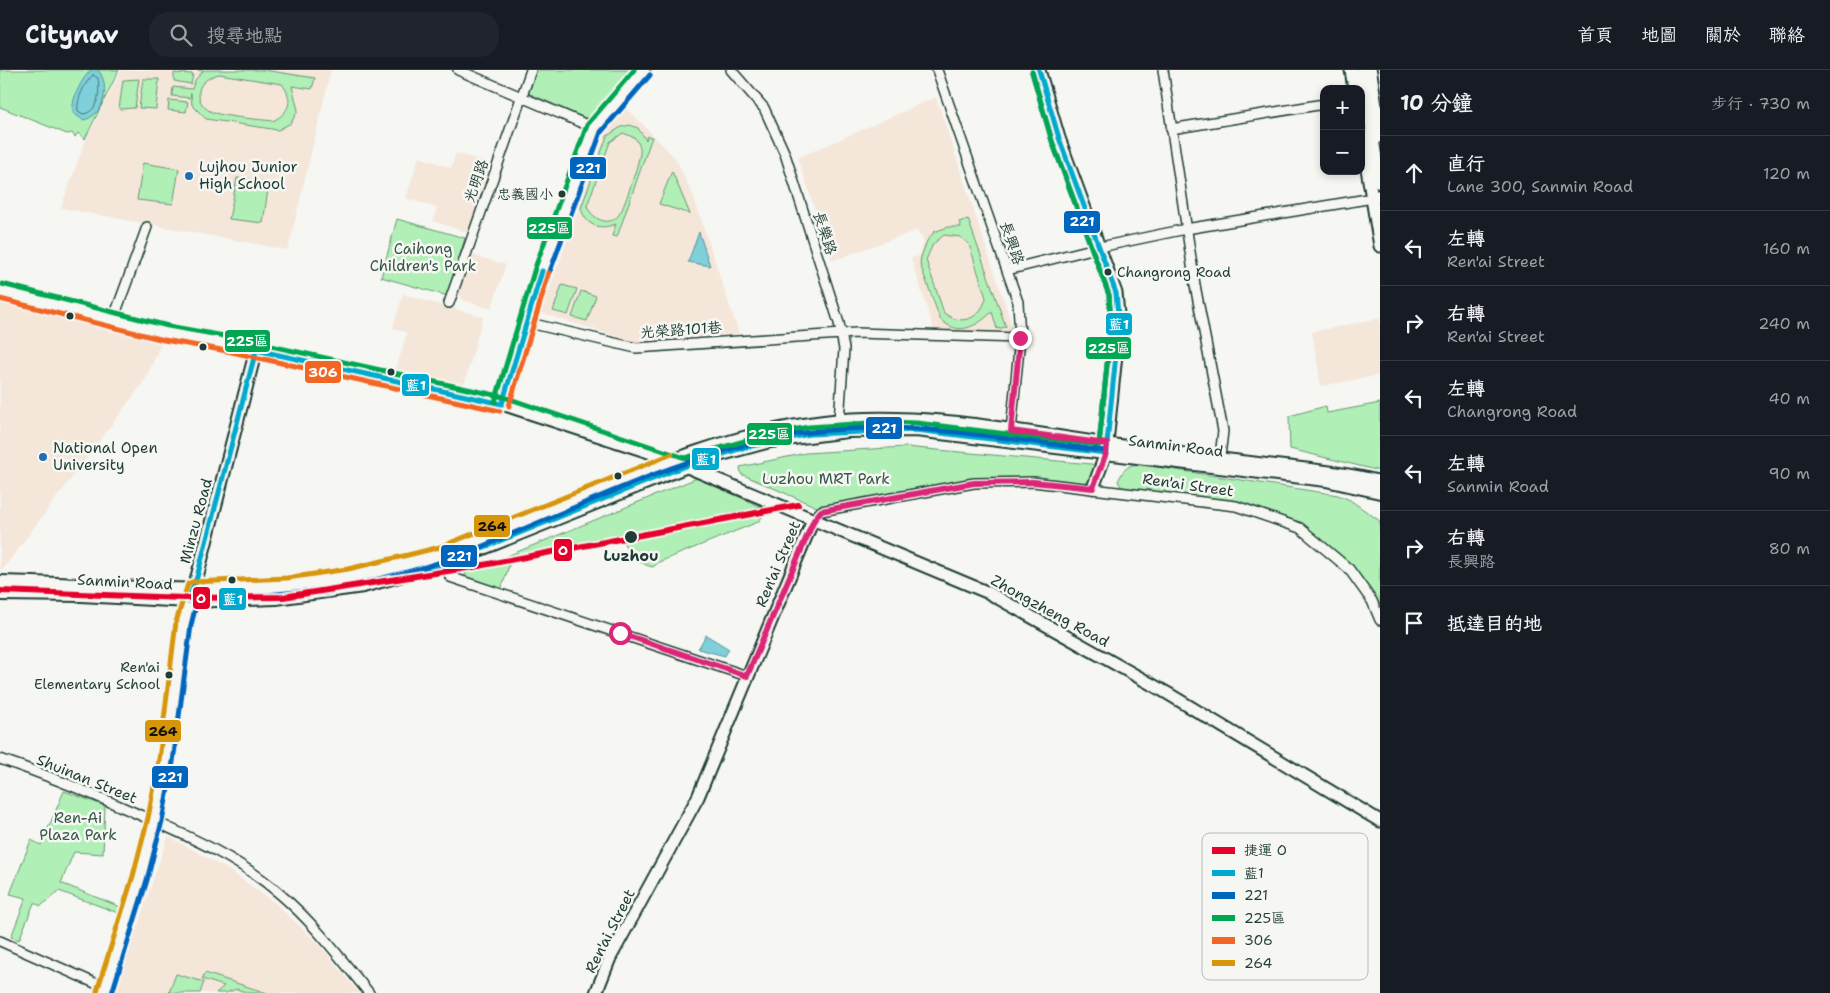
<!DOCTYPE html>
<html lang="zh-TW">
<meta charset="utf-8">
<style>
body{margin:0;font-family:"Shantell Sans","LXGW WenKai TC",sans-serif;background:#20242c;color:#f1f3f6}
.controls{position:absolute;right:15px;top:15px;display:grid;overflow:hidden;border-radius:10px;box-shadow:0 2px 8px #0003}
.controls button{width:45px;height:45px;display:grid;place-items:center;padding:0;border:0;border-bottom:1px solid #363941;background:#171b24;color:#f1f3f6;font:25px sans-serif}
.stop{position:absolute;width:15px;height:15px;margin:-11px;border:4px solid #db2777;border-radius:50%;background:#fff}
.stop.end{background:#db2777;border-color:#fff;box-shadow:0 1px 5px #0008}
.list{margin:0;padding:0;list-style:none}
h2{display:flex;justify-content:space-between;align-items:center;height:65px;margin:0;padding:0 20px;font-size:21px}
h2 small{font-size:16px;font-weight:400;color:#9ea1a6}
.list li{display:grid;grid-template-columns:32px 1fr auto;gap:15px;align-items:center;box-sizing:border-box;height:75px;padding:0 20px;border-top:1px solid #363941}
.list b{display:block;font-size:19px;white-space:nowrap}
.list p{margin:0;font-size:16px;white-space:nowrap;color:#9ea1a6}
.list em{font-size:16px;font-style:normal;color:#9ea1a6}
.icon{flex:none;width:28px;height:28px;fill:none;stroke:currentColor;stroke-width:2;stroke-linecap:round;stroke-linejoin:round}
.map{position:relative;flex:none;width:1380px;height:923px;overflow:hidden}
header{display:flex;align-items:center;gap:30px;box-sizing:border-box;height:70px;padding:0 25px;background:#171b24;border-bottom:1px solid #363941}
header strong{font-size:24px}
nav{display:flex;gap:28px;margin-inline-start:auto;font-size:18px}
.search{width:350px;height:45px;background:#20242c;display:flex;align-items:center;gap:12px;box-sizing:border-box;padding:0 18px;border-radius:20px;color:#9ea1a6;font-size:19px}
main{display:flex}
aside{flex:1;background:#171b24}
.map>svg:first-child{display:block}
.built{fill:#f5e6da}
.green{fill:#b0efb6;stroke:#689675;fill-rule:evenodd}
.water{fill:#7fd0da;stroke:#599598}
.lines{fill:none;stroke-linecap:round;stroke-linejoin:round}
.shore{stroke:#457876;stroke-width:1}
.minor-casing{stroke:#1f3d34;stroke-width:12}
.tertiary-casing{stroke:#1f3d34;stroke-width:15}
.secondary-casing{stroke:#1f3d34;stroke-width:16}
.minor{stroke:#f6f6f2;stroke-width:9}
.tertiary{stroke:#f6f6f2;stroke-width:11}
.secondary{stroke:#f6f6f2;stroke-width:12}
.bus-1-casing{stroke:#f6f6f2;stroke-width:9}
.bus-2-casing{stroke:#f6f6f2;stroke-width:9}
.bus-3-casing{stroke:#f6f6f2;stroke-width:9}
.bus-4-casing{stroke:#f6f6f2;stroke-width:9}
.bus-5-casing{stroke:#f6f6f2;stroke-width:9}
.bus-1{stroke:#00a9ce;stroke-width:5}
.bus-2{stroke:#0065bd;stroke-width:5}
.bus-3{stroke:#00a651;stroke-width:5}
.bus-4{stroke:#f26522;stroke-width:5}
.bus-5{stroke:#d79608;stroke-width:5}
.metro-1-casing{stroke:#f6f6f2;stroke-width:10}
.metro-1{stroke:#e4002b;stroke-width:6}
.route{stroke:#db2777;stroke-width:6}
.poi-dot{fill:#1f6fb2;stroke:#f6f6f2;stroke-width:2}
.bus-dot{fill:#1f3d34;stroke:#f6f6f2;stroke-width:2}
.labels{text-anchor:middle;stroke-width:5;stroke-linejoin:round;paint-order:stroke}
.bus-label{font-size:14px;fill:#1f3d34;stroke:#f6f6f2;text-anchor:end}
.poi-label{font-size:15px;fill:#1f3d34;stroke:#f6f6f2;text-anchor:start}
.street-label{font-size:15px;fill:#1f3d34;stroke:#f6f6f2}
.park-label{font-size:15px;fill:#355848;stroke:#f6f6f2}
.stop-label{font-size:15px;font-weight:bold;fill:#1f3d34;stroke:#f6f6f2}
.key{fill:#f6f6f2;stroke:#b6beb9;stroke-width:1}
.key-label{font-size:14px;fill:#1f3d34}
.line-badge{stroke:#f6f6f2;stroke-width:2}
.badge-label{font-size:14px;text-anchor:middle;font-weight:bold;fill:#fff}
.pale-badge-label{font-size:14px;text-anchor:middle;font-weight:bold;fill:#111}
</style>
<header>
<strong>Citynav</strong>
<div class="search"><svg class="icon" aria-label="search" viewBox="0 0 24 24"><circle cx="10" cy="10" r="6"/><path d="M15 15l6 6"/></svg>搜尋地點</div>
<nav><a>首頁</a><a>地圖</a><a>關於</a><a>聯絡</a></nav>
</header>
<main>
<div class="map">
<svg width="1380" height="923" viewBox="0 0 1380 923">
<rect width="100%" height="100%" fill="#f6f6f2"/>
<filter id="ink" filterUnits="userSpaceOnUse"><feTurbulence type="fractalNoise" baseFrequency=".02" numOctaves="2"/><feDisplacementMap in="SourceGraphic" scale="10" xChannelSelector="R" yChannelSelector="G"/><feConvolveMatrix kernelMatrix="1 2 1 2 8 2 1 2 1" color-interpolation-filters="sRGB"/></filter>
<g filter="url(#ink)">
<!-- built -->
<path class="built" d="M121,0H331L288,180L61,138L84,74Z
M936,27L1014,261H934L911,188L919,186L924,172L917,160L832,191L798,88Z
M625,36L676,89L693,125L739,264L638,273L541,243L608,57Z
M456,83L491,94L469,163L433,151L437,138L406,128L419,87L451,98Z
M472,185L506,195L491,239L463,230L459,224Z
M403,224L483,247L463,318L396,299L407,263L393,258Z
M0,226L163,269L145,310L3,499H0Z
M1380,248V305L1321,316L1312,262Z
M168,766L229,800L275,833L320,875L359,923H115Z"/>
<!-- green -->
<path class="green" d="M0,0H119L85,69L78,63L75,67L72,63L67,64L0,37Z
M198,0H264L315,8L312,19L292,16L298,40L291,53L278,60L206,49L192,35L191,23L190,28L172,26L173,17L192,19L195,10L203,1ZM219,4L282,14C294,30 290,42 273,51C258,49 221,47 210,41C202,37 198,29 199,21C200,12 211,6 219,4Z
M537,0H633L593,46L585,48L528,23Z
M174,3L193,4L191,14L174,11Z
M139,9L135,38L119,39L123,10Z
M143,9H159L156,39L139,38Z
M169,30L188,32L186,42L168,40Z
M630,55L638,58L646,70L647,66L652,67L617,167L612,166L616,154C600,160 586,157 581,138L607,66L621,57ZM623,63L635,68C638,72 641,78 640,83C639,92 625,136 620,143C610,159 592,149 587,136L610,72Z
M143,93L179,99L173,134L137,130Z
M672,101L690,144L659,134Z
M237,108L269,113L263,153L229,149Z
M397,149L465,168L448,226L381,207Z
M968,149L1006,257L997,259L992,242C976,257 958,267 940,249L920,194L921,187L927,171L934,162L948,157H961L959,152ZM944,165L960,167L969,174L986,228C981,248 962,257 944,243L926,190L933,174Z
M562,215L577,219L568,245L553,241Z
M581,221L596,226L587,251L572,247Z
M1380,333V401L1290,379L1289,346L1326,336L1327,343Z
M905,377L1102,395L1093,418L975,410L819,438L741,404L740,397L806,383Z
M1138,394L1338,425L1350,430L1380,451V536L1352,499L1317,466L1279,445L1238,433L1121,417L1118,411C1123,401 1126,395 1138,394Z
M697,408L768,440L758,452L659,492L653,497C642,496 628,482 623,472L510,493L501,520L464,507L466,503Z
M64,721L105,736L103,784L74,782L61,813L123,838L121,844L59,821L41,836L34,833L19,870L11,867L26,828L10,824L31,770L41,775Z
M205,903L267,923H249L236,919L226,923H216L224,916L202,909Z
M176,904L204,912L200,923H169Z"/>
<!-- water -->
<path class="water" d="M91,0H98C111,15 104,47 83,50L73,43C71,29 81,10 91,0Z
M699,162L710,196L688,192Z
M706,565L729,579L725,586L698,579Z"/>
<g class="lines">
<!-- shore -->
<path class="shore" d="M93,5L98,8C100,21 99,42 83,44L78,41C76,30 85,12 93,5Z"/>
<defs>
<path id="minor" d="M458,0L594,58
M731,0L764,38L785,84L839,253L844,279L839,351
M937,0L1018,232L1020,268L1011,361
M1163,0L1195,215L1223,361L1219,395
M1171,59L1324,34
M1007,200L1100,177L1186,159L1373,128
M449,233L531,0
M113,250L147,157
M525,252L636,278L856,263L1020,268
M813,450L821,441L974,413L1033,412L1236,436L1300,458L1349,499L1372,531L1380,550
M444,489L450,507L747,606
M0,689C44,704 88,722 131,741C183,764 237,786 280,824C314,853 341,889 369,923
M0,871L106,918"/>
<path id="tertiary" d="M1039,0L1059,68L1116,223L1119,255L1106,383L1093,418
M1351,0L1354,19
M1362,0L1380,113
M1361,63L1380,176
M0,221L166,263L228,274L502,334L661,386L989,523L1167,623L1380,751
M502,334L542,201L594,58L644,0
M104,923C128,847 153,772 166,693C176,629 174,568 197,507L256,280
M596,923L610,888L698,727L813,450"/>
<path id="secondary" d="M1370,0L1380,66
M1373,128L1380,126
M0,512C102,514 203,526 305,515C349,510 393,498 436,485C468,476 498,462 529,449C624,410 721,364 824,352C924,340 1028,364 1127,377C1158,381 1188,385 1219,389C1273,397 1326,399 1380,412
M0,524L81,525L188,531L276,528L363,516L446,493L707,388L770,371L847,361L916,360L1326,410L1380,422"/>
</defs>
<!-- minor casing -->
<use href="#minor" class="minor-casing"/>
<!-- tertiary casing -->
<use href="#tertiary" class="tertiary-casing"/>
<!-- secondary casing -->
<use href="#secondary" class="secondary-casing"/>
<!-- minor -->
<use href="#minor" class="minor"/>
<!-- tertiary -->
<use href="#tertiary" class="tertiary"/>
<!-- secondary -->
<use href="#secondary" class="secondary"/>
<defs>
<path id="bus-1" d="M256,280L197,507L188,531L276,528L326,523L435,497L685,396L742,378L809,364L916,360L1106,383L1119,255L1116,223L1059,68L1039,0
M256,280L502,334
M502,334L542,201"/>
<path id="bus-2" d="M1032,2L1052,71L1109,225L1111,255L1099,375H1095
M549,204L601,62L650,5
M112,923L147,810L162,751L173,692L191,555L198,527C280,527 365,517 444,491C466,484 488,474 509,465C597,429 686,385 779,367C888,345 998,368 1106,381"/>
<path id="bus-3" d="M2,214L168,256L230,267L504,327L685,388L769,364L809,357L884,352L917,353L1099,375L1111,255L1109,225L1052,71L1032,2
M495,332L535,198L587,55L634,0"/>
<path id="bus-4" d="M0,229L164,270L227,281L500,341
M509,336L549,203"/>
<path id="bus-5" d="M97,921L133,806L148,748L159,690L176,552L188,514L192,512L287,508L348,499L408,485L440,477L672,384"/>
</defs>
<!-- bus-1 casing -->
<use href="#bus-1" class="bus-1-casing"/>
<!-- bus-2 casing -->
<use href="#bus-2" class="bus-2-casing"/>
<!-- bus-3 casing -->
<use href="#bus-3" class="bus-3-casing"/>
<!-- bus-4 casing -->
<use href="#bus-4" class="bus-4-casing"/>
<!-- bus-5 casing -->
<use href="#bus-5" class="bus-5-casing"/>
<!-- bus-1 -->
<use href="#bus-1" class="bus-1"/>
<!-- bus-2 -->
<use href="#bus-2" class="bus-2"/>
<!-- bus-3 -->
<use href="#bus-3" class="bus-3"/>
<!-- bus-4 -->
<use href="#bus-4" class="bus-4"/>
<!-- bus-5 -->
<use href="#bus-5" class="bus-5"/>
<defs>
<path id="metro-1" d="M0,521L184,528L283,527L473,497L798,435"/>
</defs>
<!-- metro-1 casing -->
<use href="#metro-1" class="metro-1-casing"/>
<!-- metro-1 -->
<use href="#metro-1" class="metro-1"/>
</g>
</g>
<g class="lines" filter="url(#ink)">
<!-- route -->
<path class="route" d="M620,563L747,606L814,450L821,441L974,413L1033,412L1093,418L1106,383L1107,374L1011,361L1020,268"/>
</g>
<!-- markers -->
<g class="poi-dot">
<circle cx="189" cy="106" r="5"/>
<circle cx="43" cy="387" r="5"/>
</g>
<g class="bus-dot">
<circle cx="562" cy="124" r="4.5"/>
<circle cx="1108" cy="202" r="4.5"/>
<circle cx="70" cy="246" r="4.5"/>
<circle cx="203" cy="277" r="4.5"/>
<circle cx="391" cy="302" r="4.5"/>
<circle cx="618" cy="406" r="4.5"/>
<circle cx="631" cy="467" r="7"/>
<circle cx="232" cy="510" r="4.5"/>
<circle cx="169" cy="605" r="4.5"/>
</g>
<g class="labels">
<!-- bus labels -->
<g class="bus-label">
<text x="553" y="129">忠義國小</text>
<text x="1117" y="207" text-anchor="start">Changrong Road</text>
<text x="160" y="602">Ren'ai<tspan x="160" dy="17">Elementary School</tspan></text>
</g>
<!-- poi labels -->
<g class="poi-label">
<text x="199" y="102">Lujhou Junior<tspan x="199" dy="17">High School</tspan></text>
<text x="53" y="383">National Open<tspan x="53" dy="17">University</tspan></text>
</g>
<!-- street labels -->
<g class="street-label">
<text transform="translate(476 111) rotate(-70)" y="5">光明路</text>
<text transform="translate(825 163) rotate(72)" y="5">長樂路</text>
<text transform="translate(1012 173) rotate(71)" y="5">長興路</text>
<text transform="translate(681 260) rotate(-4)" y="5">光榮路101巷</text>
<text transform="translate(1176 376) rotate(7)" y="5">Sanmin Road</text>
<text transform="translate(1188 415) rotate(8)" y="5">Ren'ai Street</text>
<text transform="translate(196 451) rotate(-75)" y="5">Minzu Road</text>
<text transform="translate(778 494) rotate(-67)" y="5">Ren'ai Street</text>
<text transform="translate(125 512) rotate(3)" y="5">Sanmin Road</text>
<text transform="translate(1050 541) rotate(29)" y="5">Zhongzheng Road</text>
<text transform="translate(87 709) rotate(22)" y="5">Shuinan Street</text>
<text transform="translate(610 861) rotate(-63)" y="5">Ren'ai Street</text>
</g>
<!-- park labels -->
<g class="park-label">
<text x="423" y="184">Caihong<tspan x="423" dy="17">Children's Park</tspan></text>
<text x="826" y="414">Luzhou MRT Park</text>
<text x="78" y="753">Ren-Ai<tspan x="78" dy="17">Plaza Park</tspan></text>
</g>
<!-- stop labels -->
<g class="stop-label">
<text x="631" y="491">Luzhou</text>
</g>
</g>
<!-- legend -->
<rect x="1202" y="763" width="166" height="147" rx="8" class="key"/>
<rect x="1212" y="777" width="23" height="7" fill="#e4002b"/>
<rect x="1212" y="800" width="23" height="6" fill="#00a9ce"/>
<rect x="1212" y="822" width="23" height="7" fill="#0065bd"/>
<rect x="1212" y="845" width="23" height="6" fill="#00a651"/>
<rect x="1212" y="867" width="23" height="7" fill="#f26522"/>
<rect x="1212" y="890" width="23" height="6" fill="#d79608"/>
<g class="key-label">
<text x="1244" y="785">捷運 O</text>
<text x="1244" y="808">藍1</text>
<text x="1244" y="830">221</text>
<text x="1244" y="853">225區</text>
<text x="1244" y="875">306</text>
<text x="1244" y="898">264</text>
</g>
<g class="line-badge">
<rect x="569" y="86" width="38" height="24" rx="5" fill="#0065bd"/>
<rect x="1063" y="140" width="38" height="24" rx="5" fill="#0065bd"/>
<rect x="526" y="146" width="47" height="24" rx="5" fill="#00a651"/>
<rect x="1105" y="242" width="28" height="24" rx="5" fill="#00a9ce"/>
<rect x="224" y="259" width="47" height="24" rx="5" fill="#00a651"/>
<rect x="1085" y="266" width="47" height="24" rx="5" fill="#00a651"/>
<rect x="304" y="290" width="38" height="24" rx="5" fill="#f26522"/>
<rect x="401" y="303" width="29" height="24" rx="5" fill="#00a9ce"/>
<rect x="865" y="346" width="38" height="24" rx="5" fill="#0065bd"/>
<rect x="746" y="352" width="47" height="24" rx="5" fill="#00a651"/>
<rect x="691" y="377" width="29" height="24" rx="5" fill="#00a9ce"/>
<rect x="473" y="444" width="38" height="24" rx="5" fill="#d79608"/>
<rect x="553" y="468" width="20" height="24" rx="5" fill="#e4002b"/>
<rect x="440" y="474" width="38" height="24" rx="5" fill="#0065bd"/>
<rect x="192" y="516" width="19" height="24" rx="5" fill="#e4002b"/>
<rect x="218" y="517" width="29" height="24" rx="5" fill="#00a9ce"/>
<rect x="144" y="649" width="38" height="24" rx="5" fill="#d79608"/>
<rect x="151" y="695" width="38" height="24" rx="5" fill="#0065bd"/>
</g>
<g class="badge-label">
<text x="588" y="103">221</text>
<text x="1082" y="156">221</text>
<text x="549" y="163">225區</text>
<text x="1119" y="259">藍1</text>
<text x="247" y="276">225區</text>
<text x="1109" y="283">225區</text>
<text x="323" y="307">306</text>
<text x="416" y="320">藍1</text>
<text x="884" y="363">221</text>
<text x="769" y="369">225區</text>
<text x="706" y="394">藍1</text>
<text x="563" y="485">O</text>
<text x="459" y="491">221</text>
<text x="201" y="533">O</text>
<text x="233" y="534">藍1</text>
<text x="170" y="712">221</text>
</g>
<g class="pale-badge-label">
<text x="492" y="461">264</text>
<text x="163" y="666">264</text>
</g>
</svg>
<div class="controls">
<button>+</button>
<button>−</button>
</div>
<div class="stop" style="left:620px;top:563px"></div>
<div class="stop end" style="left:1020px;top:268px"></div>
</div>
<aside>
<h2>10 分鐘<small>步行 · 730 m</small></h2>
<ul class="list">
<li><svg class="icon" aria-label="ahead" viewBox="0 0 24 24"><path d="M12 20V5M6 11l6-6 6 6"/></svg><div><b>直行</b><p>Lane 300, Sanmin Road</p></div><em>120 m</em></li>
<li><svg class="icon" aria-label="left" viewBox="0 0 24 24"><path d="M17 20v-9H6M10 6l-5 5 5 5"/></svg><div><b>左轉</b><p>Ren'ai Street</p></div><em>160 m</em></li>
<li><svg class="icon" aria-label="right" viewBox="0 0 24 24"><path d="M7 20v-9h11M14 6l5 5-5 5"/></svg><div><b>右轉</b><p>Ren'ai Street</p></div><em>240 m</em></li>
<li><svg class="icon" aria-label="left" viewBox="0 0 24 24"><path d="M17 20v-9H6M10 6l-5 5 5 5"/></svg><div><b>左轉</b><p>Changrong Road</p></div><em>40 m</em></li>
<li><svg class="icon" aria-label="left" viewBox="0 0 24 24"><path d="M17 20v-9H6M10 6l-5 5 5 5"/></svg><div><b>左轉</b><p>Sanmin Road</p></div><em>90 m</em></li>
<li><svg class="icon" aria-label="right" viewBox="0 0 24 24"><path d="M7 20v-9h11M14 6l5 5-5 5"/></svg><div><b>右轉</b><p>長興路</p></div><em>80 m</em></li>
<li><svg class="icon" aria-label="arrive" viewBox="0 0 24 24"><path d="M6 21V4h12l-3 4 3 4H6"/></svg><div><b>抵達目的地</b></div></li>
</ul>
</aside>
</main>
